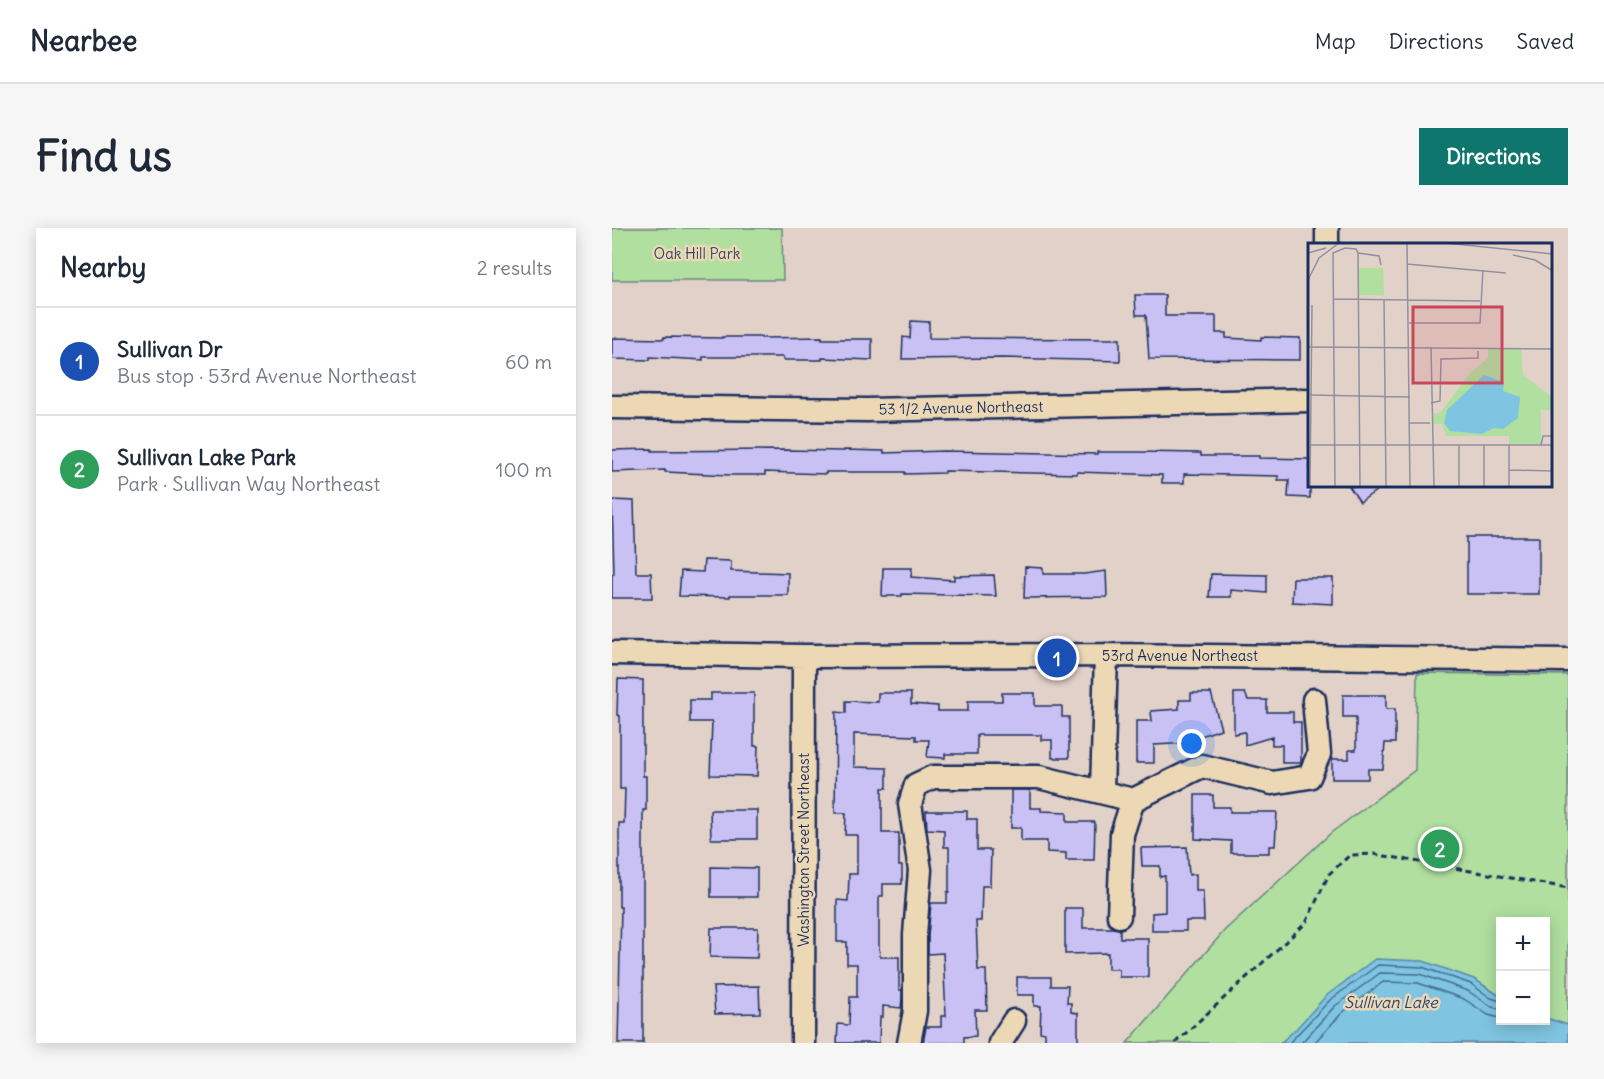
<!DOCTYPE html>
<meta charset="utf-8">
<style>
body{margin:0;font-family:Delius,sans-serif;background:#f6f6f7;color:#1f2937}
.controls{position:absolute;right:18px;bottom:18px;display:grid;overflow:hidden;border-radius:0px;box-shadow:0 3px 15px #0003}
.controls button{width:54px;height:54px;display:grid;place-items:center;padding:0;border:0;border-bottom:2px solid #e0e1e3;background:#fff;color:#1f2937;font:30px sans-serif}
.you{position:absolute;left:580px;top:516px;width:21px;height:21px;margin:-15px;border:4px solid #fff;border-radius:50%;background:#1a73e8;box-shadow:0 0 0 9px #1a73e833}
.badge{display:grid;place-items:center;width:39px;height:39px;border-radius:50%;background:#0f766e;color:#fff;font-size:20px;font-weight:700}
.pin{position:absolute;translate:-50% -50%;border:3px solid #fff;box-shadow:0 2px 6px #0006}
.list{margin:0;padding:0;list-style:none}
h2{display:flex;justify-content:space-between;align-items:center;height:78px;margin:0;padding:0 24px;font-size:26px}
h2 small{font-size:20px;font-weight:400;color:#747a83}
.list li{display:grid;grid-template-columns:39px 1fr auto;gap:18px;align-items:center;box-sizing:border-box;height:108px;padding:0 24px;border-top:2px solid #e0e1e3}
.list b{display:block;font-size:22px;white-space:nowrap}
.list p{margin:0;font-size:20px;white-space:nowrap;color:#747a83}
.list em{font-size:20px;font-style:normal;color:#747a83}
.map{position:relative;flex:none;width:956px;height:815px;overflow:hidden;border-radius:0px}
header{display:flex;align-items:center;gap:36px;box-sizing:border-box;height:84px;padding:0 30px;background:#fff;border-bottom:2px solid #e0e1e3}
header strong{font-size:28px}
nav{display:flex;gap:33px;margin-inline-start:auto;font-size:21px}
.intro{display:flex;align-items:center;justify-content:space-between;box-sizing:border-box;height:144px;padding:0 36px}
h1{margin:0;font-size:42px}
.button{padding:15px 27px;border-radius:0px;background:#0f766e;color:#fff;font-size:21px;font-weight:700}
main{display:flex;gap:36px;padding:0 36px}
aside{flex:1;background:#fff;border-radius:0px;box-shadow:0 3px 15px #0003}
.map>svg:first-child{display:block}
.green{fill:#b0df9f;stroke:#66877e;stroke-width:1.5;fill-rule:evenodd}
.water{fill:#7fc4e0;stroke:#5788ac;stroke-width:1.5}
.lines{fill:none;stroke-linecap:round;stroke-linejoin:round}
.shore{stroke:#436b92;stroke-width:1.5}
.building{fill:#c9c1f3;stroke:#1b2f5e;stroke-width:1.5}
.minor-casing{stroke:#1b2f5e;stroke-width:27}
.path{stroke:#1b2f5e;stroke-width:3;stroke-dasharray:6 4.5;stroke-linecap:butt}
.minor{stroke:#edd8b6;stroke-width:22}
.labels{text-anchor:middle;stroke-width:5;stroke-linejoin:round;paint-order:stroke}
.park-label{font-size:15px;fill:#314968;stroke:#edd8b6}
.street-label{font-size:15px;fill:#1b2f5e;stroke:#edd8b6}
.water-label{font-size:16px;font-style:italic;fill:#2a4572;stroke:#edd8b6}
.inset-road{fill:none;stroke:#92909e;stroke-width:1.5}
.view{fill:#c8485b;fill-opacity:0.15;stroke:#c8485b;stroke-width:3}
.inset-edge{fill:none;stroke:#1b2f5e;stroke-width:3}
</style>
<header>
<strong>Nearbee</strong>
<nav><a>Map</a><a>Directions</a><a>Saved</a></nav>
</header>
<div class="intro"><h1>Find us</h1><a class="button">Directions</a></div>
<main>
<aside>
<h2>Nearby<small>2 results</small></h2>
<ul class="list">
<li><span class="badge" style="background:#1a4fb4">1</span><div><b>Sullivan Dr</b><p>Bus stop · 53rd Avenue Northeast</p></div><em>60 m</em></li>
<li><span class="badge" style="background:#2e9e5b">2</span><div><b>Sullivan Lake Park</b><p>Park · Sullivan Way Northeast</p></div><em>100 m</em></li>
</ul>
</aside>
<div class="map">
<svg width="956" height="815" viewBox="0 0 956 815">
<rect width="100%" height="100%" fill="#e2d1c8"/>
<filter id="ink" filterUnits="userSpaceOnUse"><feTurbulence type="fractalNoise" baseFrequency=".0167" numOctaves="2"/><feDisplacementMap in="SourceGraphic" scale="12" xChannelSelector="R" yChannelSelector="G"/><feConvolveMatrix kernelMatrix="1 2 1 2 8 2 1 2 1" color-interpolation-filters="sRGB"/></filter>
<g filter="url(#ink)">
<!-- green -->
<path class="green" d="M0,0H170L171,52H0Z
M805,445L956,447V815H515L613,702L720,604L803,542ZM888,694H933V792H888Z"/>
<!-- water -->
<path class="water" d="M763,731L811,733L862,751L888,768V792H933L934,790L956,797V815H668L684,801L714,768Z"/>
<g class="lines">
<!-- shore -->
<path class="shore" d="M677,815L718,772L766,737L810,739L859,756L879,770L888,773
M689,815L723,778L768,745L808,746L856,763L880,779L888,781
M702,815L730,785L771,754L806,755L852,771L876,787L888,790"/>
</g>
<!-- building -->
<path class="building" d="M523,67H553V88H604V105H614V110L649,112V109L688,110V132L537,131L534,87H524Z
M299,93L317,94V110L508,111V133L390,130L290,131L291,109L298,110Z
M52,109L110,110V109H149V110L210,109V111H260V132L210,130V132H171V129H91V132L38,129V132L0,131V110L52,111Z
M40,221V223L172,222L232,223V222L272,223V225L332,223L485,226V224H526L589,225V228H647V230L698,231V270L676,269L677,252H666V248L572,246V255H550V247L465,244V246L333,243V245L293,246V244H214V246L153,244V247H118L53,244V242L0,244V222Z
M737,258H771L748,274Z
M0,272L22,273L24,345H39L40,370H0V346H2Z
M855,309H927V366H855Z
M92,332L119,333V343L176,345V367H118V369L67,368L69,343L91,344Z
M413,339L431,340V346H472L494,343L495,369L412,370Z
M271,340H300L299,349L342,352V348L382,347L384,368L290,366V368H270Z
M599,346L655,347V365L619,362V369H597Z
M681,350H721V376L680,374Z
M6,451L31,452V548H34V582H31V815H6L9,679H7V595H12L13,561H8V488L5,487Z
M99,465H142V518H146L145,548L98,547L100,494H78V472H99Z
M266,465H299V476L326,478V483H356V473H390V465H423V478H450V489H457V530H440V512H429V507H365V526H333V530L315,529L317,512H304V508L242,506V539L275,540V560H270V605H287V638H290V656H271V668H267V718L268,729H287V762H290V770L289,780L271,778V789H268L267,815H225L226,796L237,797L238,769H245V736H235V714H225V672L236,673L237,646H245V607H233L234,585H223L224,484L234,485V473L266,474Z
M579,465H599L609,501L580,511V515L542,517V535H524V493H540L539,483L567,481V472H579Z
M622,465H633L636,472H655V484H681V494H689V535H670V517H660V509L633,517V504L622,506Z
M731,467H774V481H783V515H773L771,541H756V551H720V531H737V522H744V489H731Z
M399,562H418V580H429V583L455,584V594H483L482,632H454V625L435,624V613H409V600H399Z
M583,567H601V579H618V584H665L663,618H657V625H619V613L583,611Z
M98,582H145V611H99Z
M314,583H355V591H365V622H379L378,658H370L369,693H364L366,742H374L375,782H363L364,808L352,809V815H311L314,799H329V788H334L331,725L316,726V708L319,675H335V664H337V619H332V602L315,601Z
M575,619L577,647L584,646V663H591L592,693H574V703H540V685L553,684V648L548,649V638H530L529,620Z
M99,639L145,640V669H99Z
M453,680H471V700H500L508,701V710H536V749H507V741H496V725L453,726Z
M99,700H146L145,730L98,729Z
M405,749H439V758H456L455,775H459V784L466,785V815H433V805L428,804L429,778H422V767H405Z
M147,758L148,785L103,786L101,759Z"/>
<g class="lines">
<defs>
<path id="minor" d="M715,0V16
M0,179L255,182L698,172
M0,425L192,428L494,427L956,432
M490,563L494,427
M507,688L510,606L521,572
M191,815L192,428
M297,815L303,783V707L308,642L298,576L304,557L321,549H427L521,572L590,538L660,555L697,549L707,526L702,472
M388,815L402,793"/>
</defs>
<!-- minor casing -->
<use href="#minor" class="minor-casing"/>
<!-- path -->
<path class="path" d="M563,815L694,695L717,646L738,627L762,626L956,660"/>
<!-- minor -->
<use href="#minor" class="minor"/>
</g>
</g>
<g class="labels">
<!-- park labels -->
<g class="park-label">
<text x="85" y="31">Oak Hill Park</text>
</g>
<!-- street labels -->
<g class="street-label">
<text transform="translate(349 180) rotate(-1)" y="5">53 1/2 Avenue Northeast</text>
<text x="568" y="433">53rd Avenue Northeast</text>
<text transform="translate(192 622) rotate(-90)" y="5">Washington Street Northeast</text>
</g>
<!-- water labels -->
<g class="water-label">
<text x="779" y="780">Sullivan Lake</text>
</g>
</g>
<!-- overview -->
<g transform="translate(696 15)">
<rect width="244" height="244" fill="#e2d1c8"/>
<path d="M51,25H75L76,52H51ZM180,106H213L215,132L244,154V167H233V201H201V193H138L134,181H124V171L132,170L162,130L180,115Z" fill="#b0df9f"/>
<path d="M176,132L196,139L195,148L212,154L210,175L195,186L186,185L174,191L142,188L136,180L139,167Z" fill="#7fc4e0"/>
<path class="inset-road" d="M99,0L102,244M137,0L245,11M0,10L18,5M50,10L52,244M50,10L71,13L73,22M205,12L227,17L245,28M99,21L198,30M0,37L11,15L31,0M26,56L172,58M76,56L78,244M101,80H172L175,27M0,104L245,106M123,104L126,244M2,152L102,154M123,160L132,158L133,116L170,115V108M102,180H122M2,202H245M151,202V244M176,202V244M201,202V244M233,202L235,193H245M201,227L245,228M2,244L4,62M27,244L25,10L37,5L48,6L50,10"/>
<path class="view" d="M105,64H194V140H105Z"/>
<rect width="244" height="244" class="inset-edge"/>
</g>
</svg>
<div class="controls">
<button>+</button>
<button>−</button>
</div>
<div class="you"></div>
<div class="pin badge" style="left:445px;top:430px;background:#1a4fb4">1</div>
<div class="pin badge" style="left:828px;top:621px;background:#2e9e5b">2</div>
</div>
</main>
